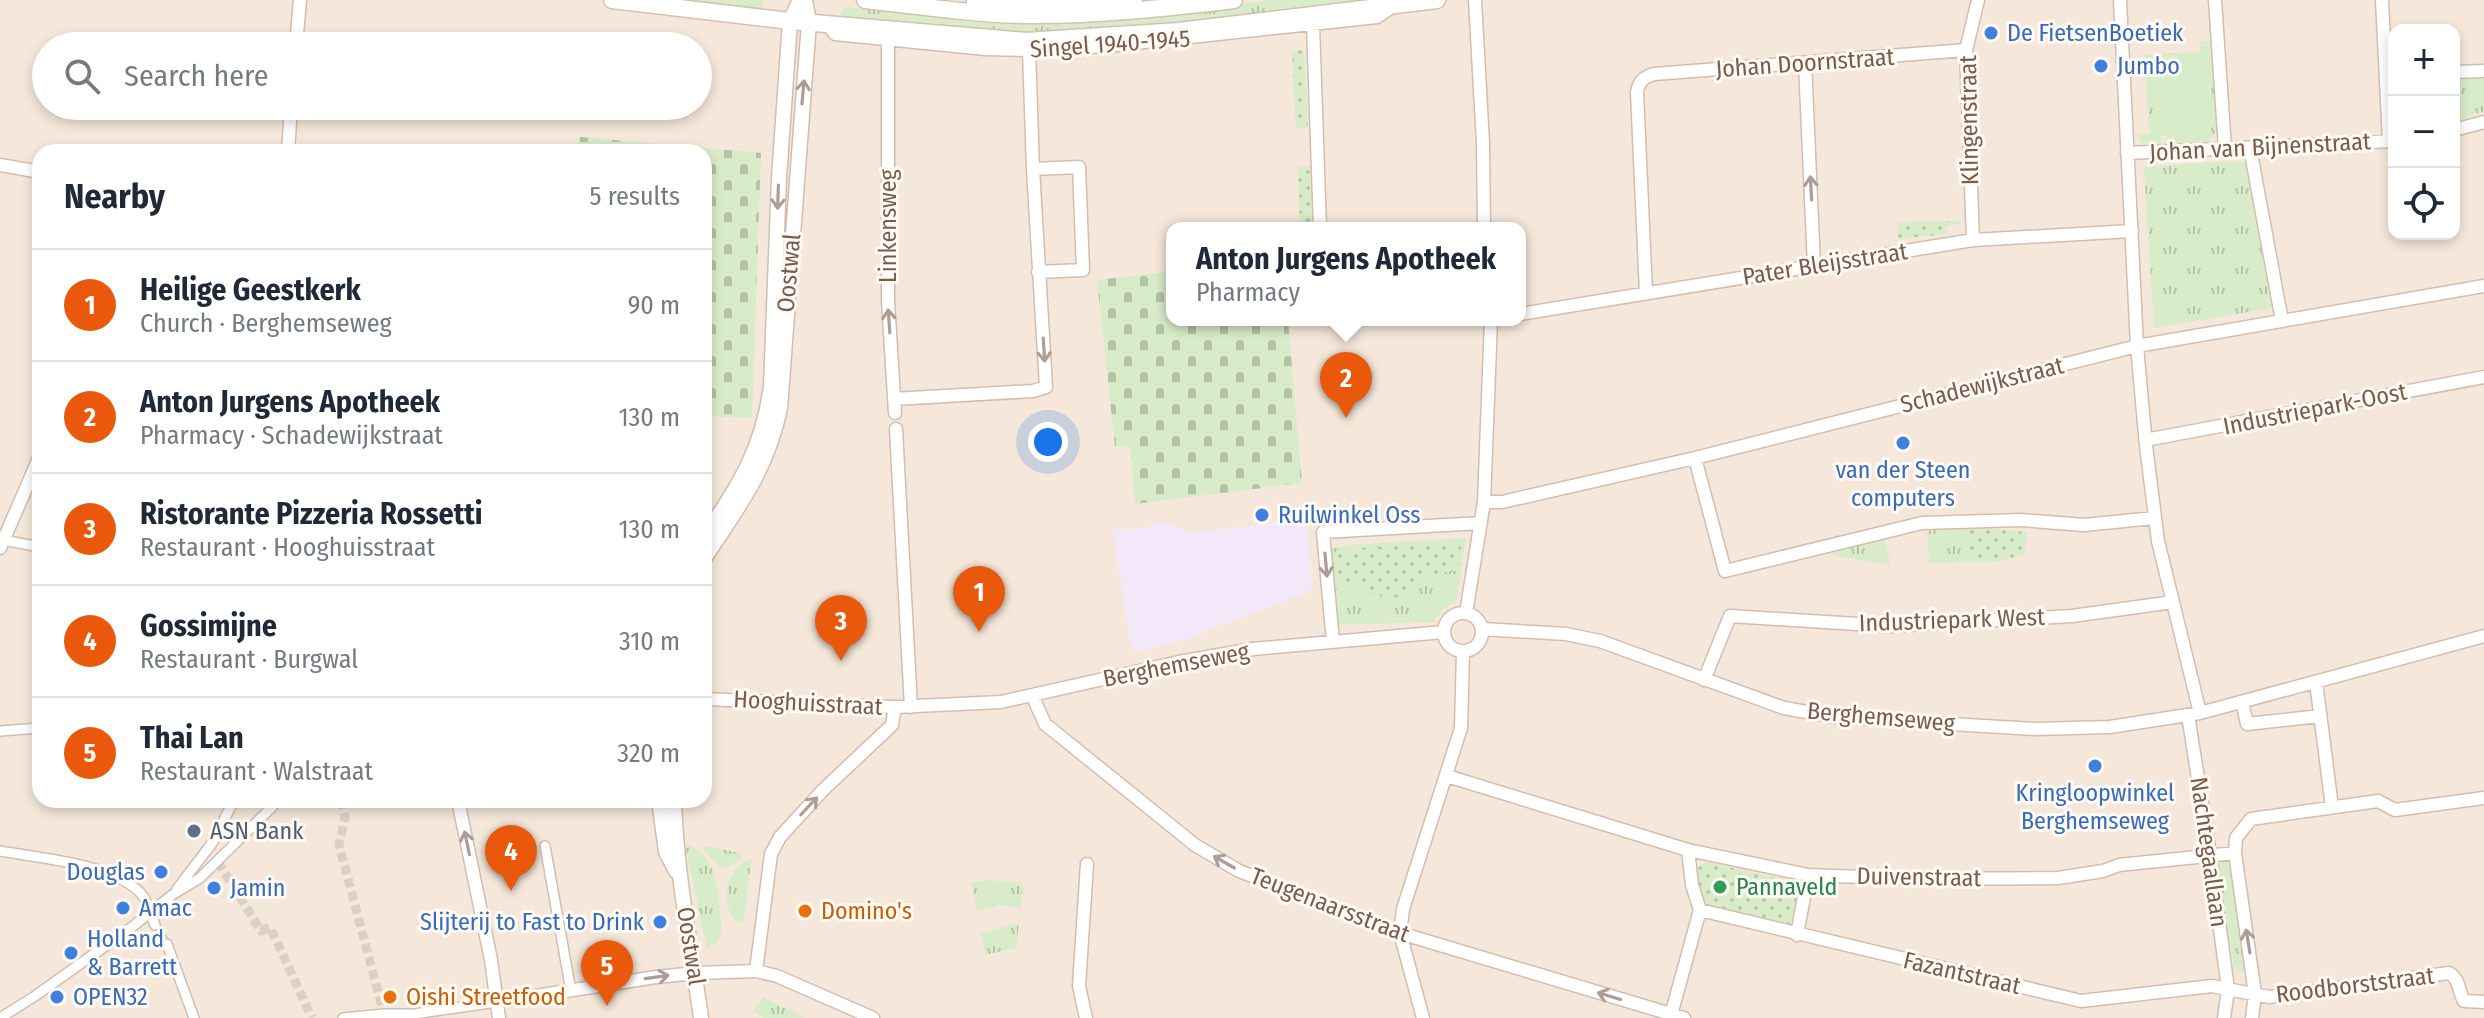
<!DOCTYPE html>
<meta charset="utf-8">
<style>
body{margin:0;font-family:"Fira Sans Condensed",sans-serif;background:#f2f2f3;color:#1f2937}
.controls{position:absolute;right:24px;top:24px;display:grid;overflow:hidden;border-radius:16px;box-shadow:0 4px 12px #0003}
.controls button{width:72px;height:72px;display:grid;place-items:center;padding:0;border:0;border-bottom:2px solid #e0e1e3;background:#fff;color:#1f2937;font:40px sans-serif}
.you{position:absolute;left:1048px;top:442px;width:28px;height:28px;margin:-20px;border:6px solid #fff;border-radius:50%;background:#1a73e8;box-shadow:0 0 0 12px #1a73e833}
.badge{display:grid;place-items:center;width:52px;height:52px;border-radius:50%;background:#ea580c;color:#fff;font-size:26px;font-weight:700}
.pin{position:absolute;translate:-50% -66px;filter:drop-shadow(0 2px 4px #0008)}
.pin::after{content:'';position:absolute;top:42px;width:28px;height:24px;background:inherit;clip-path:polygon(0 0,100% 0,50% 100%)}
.popup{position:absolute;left:1166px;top:222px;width:360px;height:104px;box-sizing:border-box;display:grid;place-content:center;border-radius:16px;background:#fff;filter:drop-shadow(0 2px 6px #0005);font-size:26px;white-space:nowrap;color:#747a83}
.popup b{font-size:30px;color:#1f2937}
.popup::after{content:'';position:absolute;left:50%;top:100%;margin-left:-16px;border:16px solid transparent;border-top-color:#fff}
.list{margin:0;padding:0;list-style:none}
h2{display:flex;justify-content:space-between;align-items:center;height:104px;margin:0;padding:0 32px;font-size:34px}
h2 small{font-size:26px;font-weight:400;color:#747a83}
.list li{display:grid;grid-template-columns:52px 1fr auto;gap:24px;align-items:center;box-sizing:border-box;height:112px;padding:0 32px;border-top:2px solid #e0e1e3}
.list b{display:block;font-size:30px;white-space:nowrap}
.list p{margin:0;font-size:26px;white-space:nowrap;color:#747a83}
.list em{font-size:26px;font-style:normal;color:#747a83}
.icon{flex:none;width:44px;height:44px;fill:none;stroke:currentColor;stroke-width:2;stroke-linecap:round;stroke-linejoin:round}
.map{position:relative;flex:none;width:2484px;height:1018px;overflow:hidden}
.search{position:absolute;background:#fff;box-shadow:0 4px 12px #0003;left:32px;top:32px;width:680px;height:88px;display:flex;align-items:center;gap:20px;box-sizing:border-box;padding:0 28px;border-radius:44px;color:#747a83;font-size:30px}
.panel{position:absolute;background:#fff;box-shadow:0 4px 12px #0003;left:32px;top:144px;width:680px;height:664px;border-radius:24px}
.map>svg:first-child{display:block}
.residential{fill:#f5e8da;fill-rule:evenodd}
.education{fill:#f3e8fa}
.grass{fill:url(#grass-tufts)}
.cemetery{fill:url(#cemetery-stones)}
.park{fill:url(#park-dots)}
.pitch{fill:#d8ecc9}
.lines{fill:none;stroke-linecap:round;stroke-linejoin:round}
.pedestrian-tunnel{stroke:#dcd0c4;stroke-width:9;stroke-dasharray:9 4.5;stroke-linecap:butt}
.pedestrian-casing{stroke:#d1beb0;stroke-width:12}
.minor-casing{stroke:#d1beb0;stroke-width:15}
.tertiary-casing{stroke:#d1beb0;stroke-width:17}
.secondary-casing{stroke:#d6c0b0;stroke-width:19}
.pedestrian{stroke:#fff;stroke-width:9}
.minor{stroke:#fff;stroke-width:12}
.tertiary{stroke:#fff;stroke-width:14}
.secondary{stroke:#fff;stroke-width:16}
.oneway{stroke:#af9d94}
.shop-dot{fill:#3f7fe0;stroke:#fffaf3;stroke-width:3}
.service-dot{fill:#5c6f8a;stroke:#fffaf3;stroke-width:3}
.leisure-dot{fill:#2e9e5b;stroke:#fffaf3;stroke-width:3}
.food-dot{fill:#e8710a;stroke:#fffaf3;stroke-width:3}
.labels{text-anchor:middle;stroke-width:6;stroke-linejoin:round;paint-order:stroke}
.shop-label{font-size:24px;fill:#366cbe;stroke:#fffaf3;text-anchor:start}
.street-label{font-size:24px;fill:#7a5c4d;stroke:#fffaf3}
.service-label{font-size:24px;fill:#4e5e75;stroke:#fffaf3;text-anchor:start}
.leisure-label{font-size:24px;fill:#27864d;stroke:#fffaf3;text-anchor:start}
.food-label{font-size:24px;fill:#c56008;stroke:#fffaf3;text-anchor:start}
</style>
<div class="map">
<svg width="2484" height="1018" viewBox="0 0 2484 1018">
<defs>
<pattern id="grass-tufts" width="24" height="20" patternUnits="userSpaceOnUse" patternTransform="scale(2)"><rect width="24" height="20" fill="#d8ecc9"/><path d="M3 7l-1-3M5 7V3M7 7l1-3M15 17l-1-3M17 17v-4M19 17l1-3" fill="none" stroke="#b4c2a5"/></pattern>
<pattern id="cemetery-stones" width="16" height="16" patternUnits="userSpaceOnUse" patternTransform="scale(2)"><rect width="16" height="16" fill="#d8ecc9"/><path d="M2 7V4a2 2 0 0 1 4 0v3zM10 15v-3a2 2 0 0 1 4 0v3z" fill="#b4c2a5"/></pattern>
<pattern id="park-dots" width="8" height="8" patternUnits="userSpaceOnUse" patternTransform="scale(2)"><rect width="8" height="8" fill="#d8ecc9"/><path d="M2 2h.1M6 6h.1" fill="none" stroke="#b4c2a5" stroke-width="1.8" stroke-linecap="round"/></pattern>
</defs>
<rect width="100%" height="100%" fill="#fdf6ec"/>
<!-- residential -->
<path class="residential" d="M0,0H2484V1018H0ZM2394,30H2454V234H2394ZM46,46H698V106H46ZM40,152H704V800H40ZM1172,228H1520V320H1172Z"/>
<!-- education -->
<path class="education" d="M1307,519L1312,590L1188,638L1132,653L1113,531L1152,527V523L1163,522L1190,533Z"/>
<!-- grass -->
<path class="grass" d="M669,0H763L761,10Z
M1273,0H1405L1229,22L1045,36L841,18L844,7L972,22H993L1196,9Z
M2200,41H2211L2217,131L2207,141L2167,144V136L2206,133L2202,64L2155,66L2159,136H2161V144L2141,143L2138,135L2149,134L2145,55L2200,52Z
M2484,77V111L2454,121V78Z
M2217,162H2245L2272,308L2154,328L2144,167Z
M1969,527L1968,562L1929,563L1927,531Z
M1884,537L1891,566L1821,553Z
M1466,538L1457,601L1442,609L1434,622L1334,625L1327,549L1360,544Z
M685,845C713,848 718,886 720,909C720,917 723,927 720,935C718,942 713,946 707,949Z
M705,846L741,853L742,857L727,868H720L704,850Z
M752,859L743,924C716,915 725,863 752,859Z
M2222,860L2229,862L2247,972H2240L2234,968L2217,863Z
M988,880L1023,883L1021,908L999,905L977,911L971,882Z
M1019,922L1016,948L985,955L981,934Z
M763,997L806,1018H764L753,1011Z"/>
<!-- cemetery -->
<path class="cemetery" d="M580,137L761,153L752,418L704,416V152H576Z
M1172,271V320H1288L1302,483L1135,504L1131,447L1115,446L1097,280Z"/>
<!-- park -->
<path class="park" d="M1304,50L1308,128L1296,129L1292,51Z
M1310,166L1312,223H1300L1298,167Z
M1959,221V224L1947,226L1948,234L1898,239L1897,222Z
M1969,527L2027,532L2025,555L1994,562H1968Z
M1462,541L1458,571C1440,571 1427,579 1410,583L1409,594L1406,597L1381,598L1380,595C1372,594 1368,590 1361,588C1352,585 1343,586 1334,586L1331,553L1362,548Z
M1706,862L1799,883L1793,925C1776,921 1720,913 1709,905C1700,897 1695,880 1696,869Z"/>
<!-- pitch -->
<path class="pitch" d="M2202,63L2207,134L2159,136L2155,66Z"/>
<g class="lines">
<!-- pedestrian-tunnel -->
<path class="pedestrian-tunnel" d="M341,800L345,817L339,845L384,1014
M218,862L261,931L270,927L312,1018
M155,925L167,944"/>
<defs>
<path id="pedestrian" d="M3,540L40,547
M0,731L40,728
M545,846L571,991
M0,851C38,858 118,864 143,896C148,903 151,916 155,925
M177,889L213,842L234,800
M167,944L194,1018
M0,1018L35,996L132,927L172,895L200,878L279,800
M343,1018L384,1014H414L497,1002"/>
<path id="minor" d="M1475,0L1483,143L1484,228
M2120,0L2137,346L2146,446L2158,541L2200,713
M2215,0L2225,149
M2382,0L2389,141
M973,2L1064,4L1136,0
M826,23L835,34L985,49L1029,50L1107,46L1377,17L1392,7
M1313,25L1320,228
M888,39V301L895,413
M296,46L300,0
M1805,63L1814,266
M2454,72L2484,71
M2454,130L2484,122
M2250,148L2282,321
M288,152L291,106
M2127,153L2394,141
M0,165L40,172
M1033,169L1079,167L1083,270L1038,272
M1973,240L1966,50L1978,0
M1646,293L1637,92C1639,81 1644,77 1654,74L1966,50
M1520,314L1973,240L2132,231
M894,399L1033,391L1046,387L1033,169L1029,50
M896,429L911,707
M2145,440L2484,377
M1695,458L1725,571L1922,523L2021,520L2084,525L2154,518
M1484,502H1502L1695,458L2137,346L2484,286
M0,548L40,456
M1444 632a19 19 0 1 1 38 0a19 19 0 1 1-38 0Z
M1466,613L1484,502L1491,320
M1482,629L1566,634L1600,641L1784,708L1835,717L2035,729L2110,727L2200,713L2484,636
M1333,642L1323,532L1481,523
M1704,680L1730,616L1889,626L2072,616L2173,602
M2316,682L2332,807
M1032,695L1045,724L1195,845L1239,871L1400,933L1684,1018
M704,699L895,707L1001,702L1179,662L1253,649L1443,632
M2242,702L2247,724L2320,716
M2188,715L2210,854L2228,989L2224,1018
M1447,776L1688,850L1808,875L1916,879L2058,878L2103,871L2119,865L2235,853
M458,800L491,960L499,1018
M1700,910L2081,1001L2212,986L2269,997L2449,973C2460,979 2458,991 2464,1001L2484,1002
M1797,935L1808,875
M756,971L771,854L780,837L823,790L892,725L895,707
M497,1002L656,977L696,973L756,971L777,976L873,1018
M1671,1015L1700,910L1692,885L1688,850
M1086,1018L1079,986L1087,864
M1423,1018L1400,933L1403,909L1461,728L1463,652
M2252,1018L2255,994L2235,853L2236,838L2251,819L2378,801L2395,810L2484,798"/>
<path id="tertiary" d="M704,537C739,486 762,450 771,387L779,178L790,21L800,0
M704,559C738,507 767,471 780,408L809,22L805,0
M659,800L666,852L676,871
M674,800C676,873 691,946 701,1018"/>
<path id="secondary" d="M612,0L790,21L1026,41L1179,31L1437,0
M865,0C918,6 971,14 1025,15C1095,16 1165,8 1234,0"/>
</defs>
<!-- pedestrian casing -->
<use href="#pedestrian" class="pedestrian-casing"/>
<!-- minor casing -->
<use href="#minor" class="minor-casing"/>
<!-- tertiary casing -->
<use href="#tertiary" class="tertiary-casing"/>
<!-- secondary casing -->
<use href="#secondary" class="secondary-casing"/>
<!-- pedestrian -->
<use href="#pedestrian" class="pedestrian"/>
<!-- minor -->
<use href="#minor" class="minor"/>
<!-- tertiary -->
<use href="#tertiary" class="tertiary"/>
<!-- secondary -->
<use href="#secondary" class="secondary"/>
</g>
<!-- one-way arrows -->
<defs><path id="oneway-shaft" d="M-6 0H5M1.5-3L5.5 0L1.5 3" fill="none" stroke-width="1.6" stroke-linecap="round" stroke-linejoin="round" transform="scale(2)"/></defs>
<g class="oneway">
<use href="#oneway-shaft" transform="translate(803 92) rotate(-85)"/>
<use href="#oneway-shaft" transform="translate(1811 188) rotate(-93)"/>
<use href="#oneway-shaft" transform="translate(778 197) rotate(92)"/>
<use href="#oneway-shaft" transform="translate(889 321) rotate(-94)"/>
<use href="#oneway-shaft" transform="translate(1044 350) rotate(86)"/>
<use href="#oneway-shaft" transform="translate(1326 565) rotate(85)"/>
<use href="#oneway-shaft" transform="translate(809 806) rotate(-47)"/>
<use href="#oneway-shaft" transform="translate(467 843) rotate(-102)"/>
<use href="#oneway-shaft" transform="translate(1224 862) rotate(-150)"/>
<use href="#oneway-shaft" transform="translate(2248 941) rotate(-99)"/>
<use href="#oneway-shaft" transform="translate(657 977) rotate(-8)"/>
<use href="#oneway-shaft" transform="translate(1609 996) rotate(-163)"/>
</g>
<!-- markers -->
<g class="shop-dot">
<circle cx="1991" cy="33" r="8"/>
<circle cx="2101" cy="66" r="8"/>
<circle cx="1903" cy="443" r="8"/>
<circle cx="1262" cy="515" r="8"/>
<circle cx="2095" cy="766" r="8"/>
<circle cx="161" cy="872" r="8"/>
<circle cx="214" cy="888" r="8"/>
<circle cx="123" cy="908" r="8"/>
<circle cx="660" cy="922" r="8"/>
<circle cx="71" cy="953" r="8"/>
<circle cx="57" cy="997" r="8"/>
</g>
<circle class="service-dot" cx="194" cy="831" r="8"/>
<circle class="leisure-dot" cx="1720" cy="887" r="8"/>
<g class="food-dot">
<circle cx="805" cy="911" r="8"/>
<circle cx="390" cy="997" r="8"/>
</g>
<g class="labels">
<!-- shop labels -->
<g class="shop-label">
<text x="2007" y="41">De FietsenBoetiek</text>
<text x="2117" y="74">Jumbo</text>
<text x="1903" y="478" text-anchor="middle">van der Steen<tspan x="1903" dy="28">computers</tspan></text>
<text x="1278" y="523">Ruilwinkel Oss</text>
<text x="2095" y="801" text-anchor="middle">Kringloopwinkel<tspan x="2095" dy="28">Berghemseweg</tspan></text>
<text x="145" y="880" text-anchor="end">Douglas</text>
<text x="230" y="896">Jamin</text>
<text x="139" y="916">Amac</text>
<text x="644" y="930" text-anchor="end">Slijterij to Fast to Drink</text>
<text x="87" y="947">Holland<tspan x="87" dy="28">&amp; Barrett</tspan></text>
<text x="73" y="1005">OPEN32</text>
</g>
<!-- street labels -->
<g class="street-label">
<text transform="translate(1110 44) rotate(-4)" y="8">Singel 1940-1945</text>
<text transform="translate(1805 63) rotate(-4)" y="8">Johan Doornstraat</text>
<text transform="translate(1969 120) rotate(-91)" y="8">Klingenstraat</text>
<text transform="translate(2260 147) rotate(-3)" y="8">Johan van Bijnenstraat</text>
<text transform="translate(888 226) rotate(-90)" y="8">Linkensweg</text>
<text transform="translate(1825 264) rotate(-9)" y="8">Pater Bleijsstraat</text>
<text transform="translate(789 273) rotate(-85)" y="8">Oostwal</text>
<text transform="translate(1982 385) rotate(-14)" y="8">Schadewijkstraat</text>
<text transform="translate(2315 409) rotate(-11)" y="8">Industriepark-Oost</text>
<text transform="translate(1952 620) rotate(-2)" y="8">Industriepark West</text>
<text transform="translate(1176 665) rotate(-11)" y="8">Berghemseweg</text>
<text transform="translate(808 703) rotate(3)" y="8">Hooghuisstraat</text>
<text transform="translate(1881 717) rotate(5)" y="8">Berghemseweg</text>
<text transform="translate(2209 852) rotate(82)" y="8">Nachtegaallaan</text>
<text transform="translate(1919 877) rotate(1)" y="8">Duivenstraat</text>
<text transform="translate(1330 905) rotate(21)" y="8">Teugenaarsstraat</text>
<text transform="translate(691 946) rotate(81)" y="8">Oostwal</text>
<text transform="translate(1962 973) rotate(13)" y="8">Fazantstraat</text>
<text transform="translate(2355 985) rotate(-7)" y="8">Roodborststraat</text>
</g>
<!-- service labels -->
<g class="service-label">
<text x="210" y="839">ASN Bank</text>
</g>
<!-- leisure labels -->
<g class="leisure-label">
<text x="1736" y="895">Pannaveld</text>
</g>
<!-- food labels -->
<g class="food-label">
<text x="821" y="919">Domino's</text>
<text x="406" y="1005">Oishi Streetfood</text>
</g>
</g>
</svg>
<div class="controls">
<button>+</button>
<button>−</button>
<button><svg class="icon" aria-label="locate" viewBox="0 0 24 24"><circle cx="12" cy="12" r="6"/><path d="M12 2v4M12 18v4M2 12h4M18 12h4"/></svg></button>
</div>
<div class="you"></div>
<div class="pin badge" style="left:979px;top:632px">1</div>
<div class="pin badge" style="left:1346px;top:418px">2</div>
<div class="popup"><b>Anton Jurgens Apotheek</b>Pharmacy</div>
<div class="pin badge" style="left:841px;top:661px">3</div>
<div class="pin badge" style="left:511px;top:891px">4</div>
<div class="pin badge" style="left:607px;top:1006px">5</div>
<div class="search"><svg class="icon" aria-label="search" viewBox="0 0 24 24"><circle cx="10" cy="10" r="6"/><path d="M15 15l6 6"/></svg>Search here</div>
<section class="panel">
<h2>Nearby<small>5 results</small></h2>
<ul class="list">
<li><span class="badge">1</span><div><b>Heilige Geestkerk</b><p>Church · Berghemseweg</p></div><em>90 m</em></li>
<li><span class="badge">2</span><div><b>Anton Jurgens Apotheek</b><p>Pharmacy · Schadewijkstraat</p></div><em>130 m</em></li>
<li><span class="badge">3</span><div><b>Ristorante Pizzeria Rossetti</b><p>Restaurant · Hooghuisstraat</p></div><em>130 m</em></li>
<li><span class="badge">4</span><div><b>Gossimijne</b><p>Restaurant · Burgwal</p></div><em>310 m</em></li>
<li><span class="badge">5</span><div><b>Thai Lan</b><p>Restaurant · Walstraat</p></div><em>320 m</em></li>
</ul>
</section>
</div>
